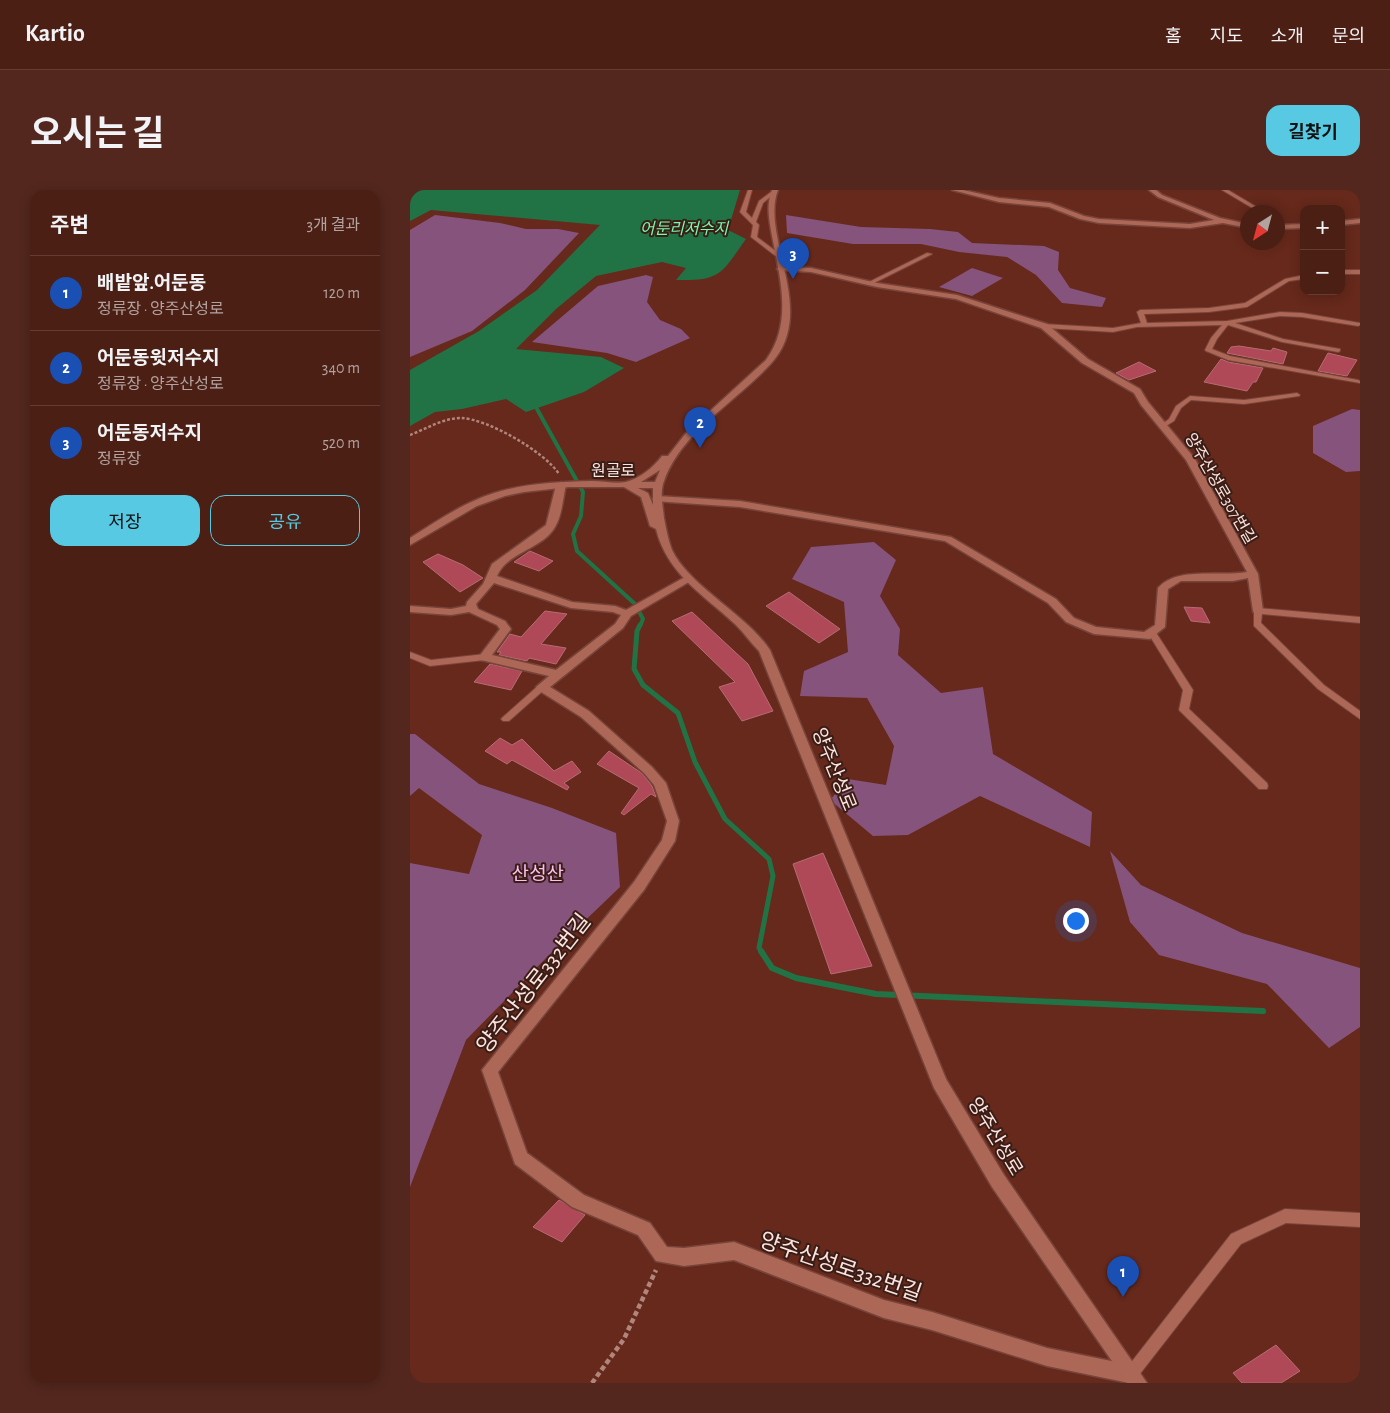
<!DOCTYPE html>
<html lang="ko">
<meta charset="utf-8">
<style>
body{margin:0;font-family:"Alegreya Sans","Noto Sans KR",sans-serif;background:#53271d;color:#f1f3f6}
.controls{position:absolute;right:15px;top:15px;display:grid;overflow:hidden;border-radius:10px;box-shadow:0 2px 12px #0003}
.controls button{width:45px;height:45px;display:grid;place-items:center;padding:0;border:0;border-bottom:1px solid #633d34;background:#4c1f14;color:#f1f3f6;font:25px sans-serif}
.compass{position:absolute;left:830px;top:15px;width:45px;height:45px;border-radius:50%;background:#4c1f14;box-shadow:0 2px 12px #0003;rotate:216deg}
.you{position:absolute;left:665px;top:730px;width:18px;height:18px;margin:-12px;border:4px solid #fff;border-radius:50%;background:#1a73e8;box-shadow:0 0 0 8px #1a73e833}
.badge{display:grid;place-items:center;width:32px;height:32px;border-radius:50%;background:#57c9e2;color:#fff;font-size:16px;font-weight:700}
.pin{position:absolute;translate:-50% -41px;filter:drop-shadow(0 1px 2px #0008)}
.pin::after{content:'';position:absolute;top:26px;width:18px;height:15px;background:inherit;clip-path:polygon(0 0,100% 0,50% 100%)}
.list{margin:0;padding:0;list-style:none}
h2{display:flex;justify-content:space-between;align-items:center;height:65px;margin:0;padding:0 20px;font-size:21px}
h2 small{font-size:16px;font-weight:400;color:#b2a2a0}
.list li{display:grid;grid-template-columns:32px 1fr auto;gap:15px;align-items:center;box-sizing:border-box;height:75px;padding:0 20px;border-top:1px solid #633d34}
.list b{display:block;font-size:19px;white-space:nowrap}
.list p{margin:0;font-size:16px;white-space:nowrap;color:#b2a2a0}
.list em{font-size:16px;font-style:normal;color:#b2a2a0}
.actions{display:flex;gap:10px;padding:15px 20px}
.actions a{flex:1;padding:11px 0;border:1px solid #57c9e2;border-radius:15px;text-align:center;font-size:18px;color:#57c9e2}
.actions .main{background:#57c9e2;color:#111}
.map{position:relative;flex:none;width:950px;height:1193px;overflow:hidden;border-radius:15px}
header{display:flex;align-items:center;gap:30px;box-sizing:border-box;height:70px;padding:0 25px;background:#4c1f14;border-bottom:1px solid #633d34}
header strong{font-size:24px}
nav{display:flex;gap:28px;margin-inline-start:auto;font-size:18px}
.intro{display:flex;align-items:center;justify-content:space-between;box-sizing:border-box;height:120px;padding:0 30px}
h1{margin:0;font-size:35px}
.button{padding:12px 22px;border-radius:15px;background:#57c9e2;color:#111;font-size:18px;font-weight:700}
main{display:flex;gap:30px;padding:0 30px}
aside{flex:1;background:#4c1f14;border-radius:15px;box-shadow:0 2px 12px #0003}
.map>svg:first-child{display:block}
.green{fill:#86537c}
.water{fill:#217345}
.lines{fill:none;stroke-linecap:round;stroke-linejoin:round}
.stream-far2{stroke:#217345;stroke-width:4}
.stream-far1{stroke:#217345;stroke-width:5}
.stream{stroke:#217345;stroke-width:6}
.building{fill:#af4957;stroke:#b56c73}
.service-casing{stroke:#77443a;stroke-width:2}
.minor-casing{stroke:#77443a;stroke-width:3}
.tertiary-casing{stroke:#77443a;stroke-width:3}
.path-far1{stroke:#b0857b;stroke-width:2.5;stroke-dasharray:3 2;stroke-linecap:butt}
.path{stroke:#b0857b;stroke-width:4.5;stroke-dasharray:5 3;stroke-linecap:butt}
.service{fill:#ac6757;fill-rule:evenodd}
.minor{fill:#ac6757;fill-rule:evenodd}
.tertiary{fill:#ac6757;fill-rule:evenodd}
.labels{text-anchor:middle;stroke-width:4;stroke-linejoin:round;paint-order:stroke}
.far-water-label{font-size:16px;font-style:italic;fill:#78fcaa;stroke:#391d16}
.far-street-label{font-size:16px;fill:#fce4de;stroke:#391d16}
.street-label{font-size:19px;fill:#fce4de;stroke:#391d16}
.park-label{font-size:19px;fill:#febef0;stroke:#391d16}
.near-street-label{font-size:22px;fill:#fce4de;stroke:#391d16}
</style>
<header>
<strong>Kartio</strong>
<nav><a>홈</a><a>지도</a><a>소개</a><a>문의</a></nav>
</header>
<div class="intro"><h1>오시는 길</h1><a class="button">길찾기</a></div>
<main>
<aside>
<h2>주변<small>3개 결과</small></h2>
<ul class="list">
<li><span class="badge" style="background:#1a4fb4">1</span><div><b>배밭앞.어둔동</b><p>정류장 · 양주산성로</p></div><em>120 m</em></li>
<li><span class="badge" style="background:#1a4fb4">2</span><div><b>어둔동윗저수지</b><p>정류장 · 양주산성로</p></div><em>340 m</em></li>
<li><span class="badge" style="background:#1a4fb4">3</span><div><b>어둔동저수지</b><p>정류장</p></div><em>520 m</em></li>
</ul>
<div class="actions"><a class="main">저장</a><a>공유</a></div>
</aside>
<div class="map">
<svg width="950" height="1193" viewBox="0 0 950 1193">
<rect width="100%" height="100%" fill="#66291b"/>
<!-- green -->
<path class="green" d="M25,25L90,33L116,39H148L169,43L115,100L62,141L0,167V40Z
M376,25L451,37L520,39L548,42L562,53L634,56L649,62L648,80L660,98L696,108L692,117L652,113L626,85L597,67L549,62L511,54H443L377,43Z
M562,78L593,88L562,106L529,97Z
M236,85L243,87L237,112L250,130L271,139L280,148L226,172L197,163L122,152L188,96Z
M942,219L950,220V281L936,282L903,263V236Z
M464,352L486,370L470,406L490,439L488,465L531,503L573,497L583,564L682,622L680,657L570,606L498,645L463,646L420,610L438,589L476,595L484,556L457,508L390,506L394,481L438,462L434,412L382,389L401,357Z
M0,544H5L69,594L142,618L206,643L210,697L137,767L56,850L0,997V673L59,684L72,645L9,598L0,606Z
M700,661L731,695L832,743L950,778V837L919,858L857,794L749,765L720,732Z"/>
<!-- water -->
<path class="water" d="M0,0H330L321,30L314,38L336,49C311,84 311,91 266,90L276,78L252,72L186,86L146,119L106,159L191,167L214,178L174,202L116,222L96,209L52,219L25,222L0,236V180L69,141L127,100L190,35L21,20L0,31Z"/>
<g class="lines">
<!-- stream-far2 -->
<path class="stream-far2" d="M127,219L173,302L171,326L163,344L167,361L225,414L233,429L230,436"/>
<!-- stream-far1 -->
<path class="stream-far1" d="M230,435L227,441L224,479L233,495L268,523L285,572L315,629L359,669L363,686L349,758L352,763"/>
<!-- stream -->
<path class="stream" d="M351,761L362,778L386,788L466,804L853,821"/>
</g>
<!-- building -->
<path class="building" d="M829,156L861,161L863,158L877,162L873,174L817,163L821,157Z
M918,163L947,170L937,186L908,181Z
M811,169L818,172L853,178L846,192H843L837,201L794,192Z
M729,172L746,181L719,190L706,183Z
M120,361L143,371L129,381L104,372Z
M28,364L53,375L73,388L50,402L13,372Z
M379,402L430,439L409,453L356,416Z
M774,417L792,418L800,433L781,431Z
M135,421L157,424L131,454L156,458L146,474L119,468L117,471L89,465L91,462H87L100,444L111,447Z
M282,422L338,474L363,521L332,531L309,497L325,492L262,431Z
M80,474L112,481L101,500L64,492Z
M90,548L102,555L112,549L144,581L162,571L171,582L154,593L159,597L157,600L102,570L97,574L75,561Z
M199,561L233,584L242,596L246,607L241,604L214,625L211,623L229,598L187,574Z
M413,663L462,776L421,784L383,674Z
M149,1010L175,1025L152,1052L123,1037Z
M866,1155L890,1181L871,1193H832L823,1183Z"/>
<g class="lines">
<defs>
<path id="service" d="M338,0H342L336,22L342,28L349,11L361,2L365,3L353,13L346,32L349,35L347,47L371,65V67H367L341,47L343,35L330,22Z
M812,0H818L855,22H849Z
M517,63L522,64L462,94L457,93Z
M931,80H950V84H931Z
M894,85V89L879,91L837,117L799,122L734,124L737,133L817,131L870,122L892,123L950,133V135L948,136L892,127L870,126L825,133L873,149L930,159V161L928,162L872,152L818,135L807,149L802,159L820,166L948,190L950,191V193L818,170L796,161L795,160L801,148L812,135L727,137L703,142L634,138L631,136L634,134L703,138L731,133L727,122L730,120L799,118L835,113L875,89Z
M887,203L890,205L889,206L834,214L781,210L771,218L764,231L756,236L751,235L759,229L766,216L780,206L834,210Z
M848,418L950,427V433L852,424L851,433L914,495L950,521V529L908,499L844,436V421Z
M742,440L745,441L783,500L779,519L857,593L858,596L857,599H849L771,522L769,520L773,500L738,443Z
M0,462L21,470L75,464L79,467L75,470L20,476L0,468Z
M132,494L137,497L135,499L99,531H93L91,529L93,527L129,495Z
M875,1019L950,1023V1037L876,1033L831,1054L726,1189L721,1191L716,1189L714,1184L716,1179L821,1044Z"/>
<path id="minor" d="M542,0H553L589,8L640,13L674,26L689,29L780,34L804,30L748,7L739,0H746L752,5L810,28L838,34V38L813,33L780,38L689,33L670,29L639,17L589,12Z
M950,29V33L931,35V31Z
M894,34V38L868,39V35Z
M371,77L401,78L467,93L547,105L637,134L678,169L730,199L738,212L785,269L848,384L853,421L852,423H844L843,421L838,388L823,391H771L758,399L755,437L740,449L684,444L656,432L638,413L535,351L330,317L244,311L242,309L247,306L330,311L541,347L646,409L664,428L686,437L734,442L745,435L748,398C767,376 810,387 837,382L776,270L731,215L724,203L672,173L631,138L546,109L467,97L401,82L369,80L367,79Z
M151,292L156,295C153,308 152,326 145,337C133,359 97,362 87,386L162,412L205,416L216,420L275,387L279,386L284,389L221,426L213,438L140,497L179,521L242,577L256,593L269,631L265,651L234,700L88,882L117,963L174,1005L240,1033L257,1057L274,1058L324,1052L474,1110L522,1122L637,1158L721,1175L728,1177L730,1184L728,1191L719,1193L637,1176L522,1140L474,1128L324,1070L274,1076L246,1071L228,1045L162,1017L105,974L72,880L224,692L252,650L257,631L244,595L234,583L171,527L128,500L126,497L139,486L71,470L69,467L71,464L90,439L87,435L59,422L41,425L0,422V416L41,419L56,416L57,412L73,394L82,374L136,335L146,295ZM84,393L161,418L203,422L211,425L205,434L146,480L82,465L101,439L95,431L68,419L66,414Z"/>
<path id="tertiary" d="M362,0H368C353,38 391,99 377,145C371,167 355,180 339,195C308,223 266,252 253,294C250,305 253,317 254,328C256,338 258,350 262,360C279,396 336,424 360,460L536,889L594,985L737,1193H717L582,997L524,898L349,461C341,453 334,443 326,435C294,405 257,384 246,339L240,336L231,307L214,297H159L114,302L95,306L67,316L0,355V348C29,330 57,310 91,301C120,293 151,292 182,291C192,291 206,294 216,292C230,288 243,278 252,266H258L276,243L356,170C383,133 370,88 362,46C359,30 356,15 362,0ZM250,280L245,292H231ZM228,298H243V315L238,303Z"/>
</defs>
<!-- service casing -->
<use href="#service" class="service-casing"/>
<!-- minor casing -->
<use href="#minor" class="minor-casing"/>
<!-- tertiary casing -->
<use href="#tertiary" class="tertiary-casing"/>
<!-- path-far1 -->
<path class="path-far1" d="M0,245C16,239 33,228 51,228C78,229 135,262 149,284"/>
<!-- path -->
<path class="path" d="M182,1193L214,1149L246,1080"/>
<!-- service -->
<use href="#service" class="service"/>
<!-- minor -->
<use href="#minor" class="minor"/>
<!-- tertiary -->
<use href="#tertiary" class="tertiary"/>
</g>
<g class="labels">
<!-- far-water labels -->
<g class="far-water-label">
<text x="274" y="44">어둔리저수지</text>
</g>
<!-- far-street labels -->
<g class="far-street-label">
<text x="203" y="286">원골로</text>
<text transform="translate(811 298) rotate(60)" y="6">양주산성로307번길</text>
</g>
<!-- street labels -->
<g class="street-label">
<text transform="translate(425 579) rotate(68)" y="7">양주산성로</text>
<text transform="translate(586 946) rotate(59)" y="7">양주산성로</text>
</g>
<!-- park labels -->
<g class="park-label">
<text x="128" y="690">산성산</text>
</g>
<!-- near-street labels -->
<g class="near-street-label">
<text transform="translate(123 793) rotate(-52)" y="8">양주산성로332번길</text>
<text transform="translate(431 1076) rotate(19)" y="8">양주산성로332번길</text>
</g>
</g>
</svg>
<div class="controls">
<button>+</button>
<button>−</button>
</div>
<svg class="compass" viewBox="-18 -18 36 36"><path d="M0-13l5 13h-10z" fill="#e53935"/><path d="M0 13l5-13h-10z" fill="#b2a2a0"/></svg>
<div class="you"></div>
<div class="pin badge" style="left:713px;top:1107px;background:#1a4fb4">1</div>
<div class="pin badge" style="left:290px;top:258px;background:#1a4fb4">2</div>
<div class="pin badge" style="left:383px;top:89px;background:#1a4fb4">3</div>
</div>
</main>
